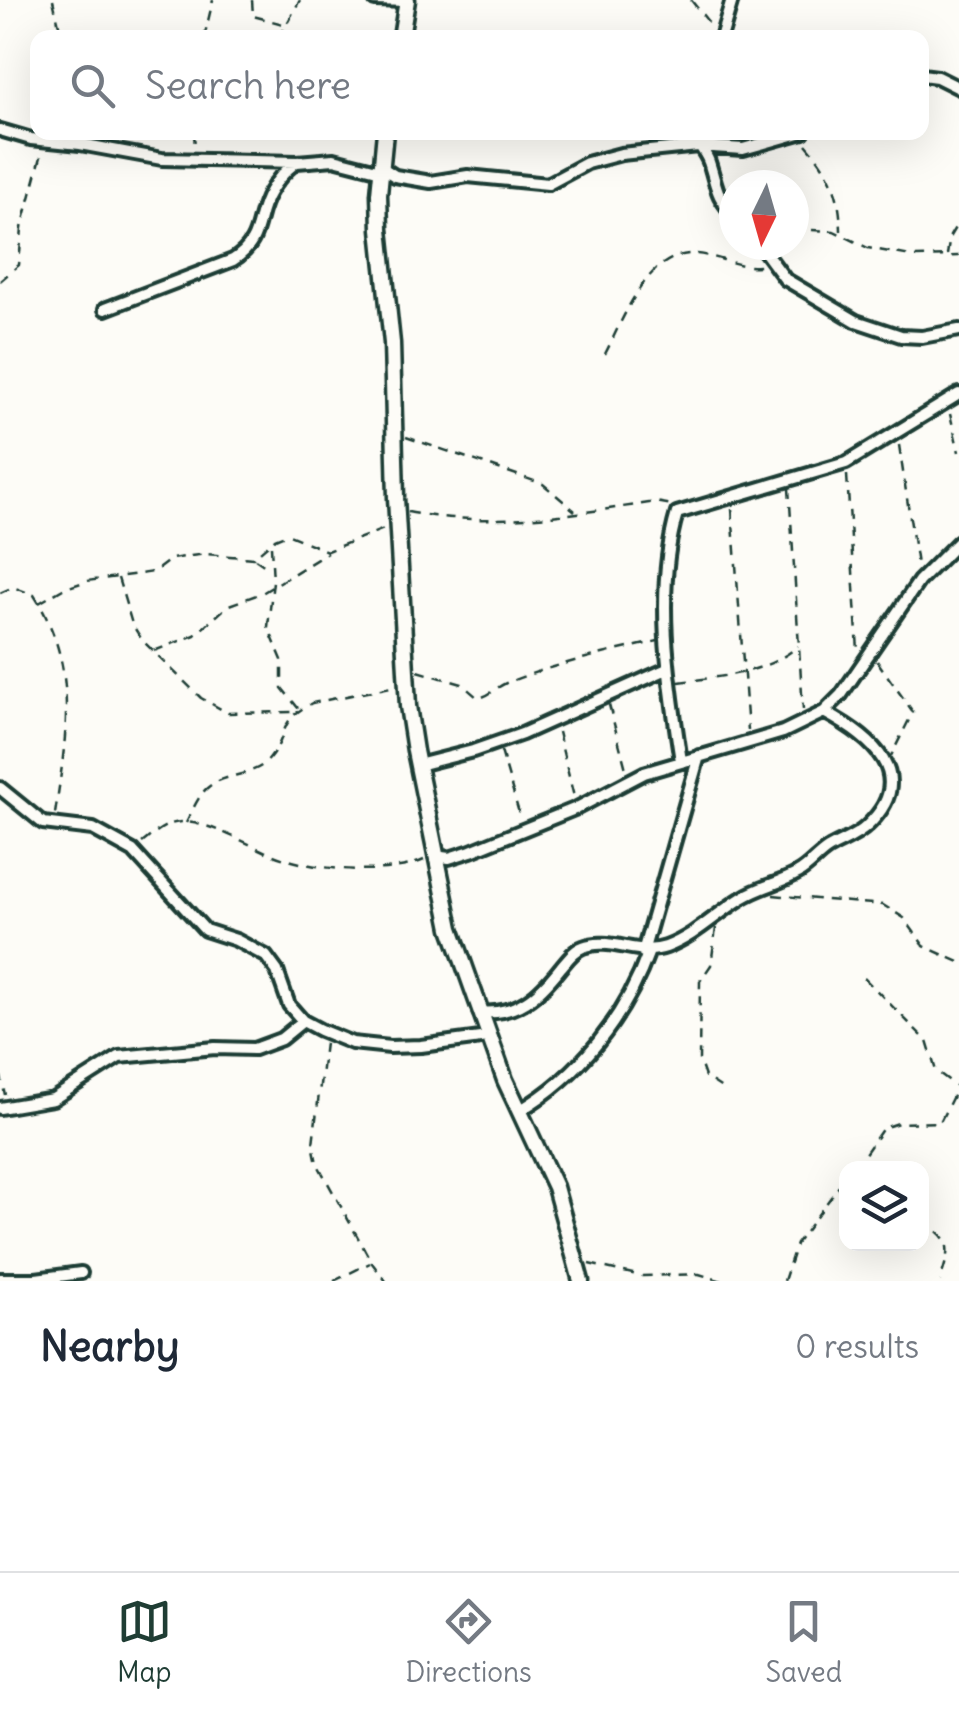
<!DOCTYPE html>
<style>
body{margin:0;font-family:Delius,sans-serif;background:#f2f2f3;color:#1f2937}
.controls{position:absolute;right:30px;bottom:30px;display:grid;overflow:hidden;border-radius:20px;box-shadow:0 10px 40px #0002}
.controls button{width:90px;height:90px;display:grid;place-items:center;padding:0;border:0;border-bottom:2px solid #e0e1e3;background:#fff;color:#1f2937;font:50px sans-serif}
.compass{position:absolute;left:719px;top:170px;width:90px;height:90px;border-radius:50%;background:#fff;box-shadow:0 10px 40px #0002;rotate:185deg}
.list{margin:0;padding:0;list-style:none}
h2{display:flex;justify-content:space-between;align-items:center;height:130px;margin:0;padding:0 40px;font-size:42px}
h2 small{font-size:32px;font-weight:400;color:#747a83}
.icon{flex:none;width:55px;height:55px;fill:none;stroke:currentColor;stroke-width:2;stroke-linecap:round;stroke-linejoin:round}
.map{position:relative;flex:none;width:959px;height:1281px;overflow:hidden}
.search{position:absolute;background:#fff;box-shadow:0 10px 40px #0002;left:30px;right:30px;top:30px;height:110px;display:flex;align-items:center;gap:25px;box-sizing:border-box;padding:0 35px;border-radius:20px;color:#747a83;font-size:38px}
.sheet{height:290px;background:#fff}
nav{display:flex;justify-content:space-around;align-items:center;box-sizing:border-box;height:140px;border-top:2px solid #e0e1e3;background:#fff;font-size:28px;color:#747a83}
nav a{display:grid;justify-items:center;gap:5px}
nav .on{color:#1f3d34}
.map>svg:first-child{display:block}
.lines{fill:none;stroke-linecap:round;stroke-linejoin:round}
.street-casing{stroke:#1f3d34;stroke-width:18}
.secondary-casing{stroke:#1f3d34;stroke-width:21}
.path{stroke:#1f3d34;stroke-width:2.5;stroke-dasharray:10 8;stroke-linecap:butt}
.street{stroke:#fdfcf7;stroke-width:10}
.secondary{stroke:#fdfcf7;stroke-width:14}
</style>
<div class="map">
<svg width="959" height="1281" viewBox="0 0 959 1281">
<rect width="100%" height="100%" fill="#fdfcf7"/>
<filter id="ink" filterUnits="userSpaceOnUse"><feTurbulence type="fractalNoise" baseFrequency=".01" numOctaves="2"/><feDisplacementMap in="SourceGraphic" scale="20" xChannelSelector="R" yChannelSelector="G"/><feConvolveMatrix kernelMatrix="1 2 1 2 8 2 1 2 1" color-interpolation-filters="sRGB"/></filter>
<g filter="url(#ink)">
<g class="lines">
<defs>
<path id="street" d="M375,0L407,1
M721,38L732,0
M922,75L937,77L959,88
M0,130L31,139L80,144L162,159L297,162L334,159L381,171
M694,132C697,145 705,151 709,162C717,186 715,195 734,215
M381,167L395,176L431,182L468,176L548,184L587,163L621,154L698,146L743,149L803,132
M760,245L785,279L856,321L901,336L922,337L959,330
M105,309L233,260C264,240 254,219 270,192C276,181 286,170 296,162
M681,761C669,683 654,591 677,513L846,463L959,394
M418,765L473,751L522,734L667,669
M0,788L43,823L93,829L133,851L205,930L236,940L266,956L277,971L289,1005L303,1021L320,1030L352,1043L390,1047L421,1046L488,1037
M435,856L449,858L471,851L577,808L644,773L783,732L824,712L841,695L919,581L959,541
M643,952L699,756
M479,1012C517,1016 539,995 561,967C567,960 574,950 583,947C610,936 638,957 666,947C695,936 716,914 742,898C759,887 781,883 798,873C809,867 817,856 828,849C841,841 856,837 867,826C920,776 871,737 824,712
M0,1108L53,1099L119,1057L215,1048L254,1049L281,1039L303,1021
M519,1111C580,1075 625,1018 649,951
M0,1279H36L81,1273"/>
<path id="secondary" d="M401,38L407,0
M385,132L379,194L380,229L392,343L396,498L408,706L415,751L451,928L505,1080L555,1187L581,1281"/>
</defs>
<!-- street casing -->
<use href="#street" class="street-casing"/>
<!-- secondary casing -->
<use href="#secondary" class="secondary-casing"/>
<!-- path -->
<path class="path" d="M53,0L62,38
M252,0L253,16L287,25
M691,0L713,28
M204,38L213,0
M279,38L300,0
M194,132L195,149
M806,144C831,173 840,193 841,231
M794,229L834,231L868,248L916,257L959,256
M947,255L950,236L959,221
M0,281L19,265L22,228L42,153
M605,354C624,318 647,250 697,254C718,256 739,268 760,266
M950,414L959,452
M406,437L543,484L575,511
M899,445L917,565
M847,475L858,651
M789,488L803,710
M732,509L748,731
M408,512C487,528 576,514 656,502L673,505
M271,546L273,581L268,627L282,660V688L298,708
M255,559L268,568
M118,578L132,624L142,640L201,698L228,713L294,712
M0,593L13,587L34,595C79,667 67,734 55,814
M39,603L63,589L87,581L154,572L171,559L205,554L253,558L275,539L287,534L327,551L384,529
M154,651L195,635L229,605L262,593L327,553
M877,661L913,712L891,756
M418,671L462,684L478,698C490,696 495,688 506,683C554,664 607,653 658,641
M679,682C721,676 764,675 798,646
M609,705L626,769
M558,732L574,797
M501,751L521,820
M186,823C192,812 197,798 206,789C223,772 255,778 270,758C290,733 276,722 312,703L396,686
M142,843C155,833 166,822 183,822C212,823 244,843 271,854C309,870 387,877 424,860
M773,895L883,905L904,918L924,946L959,962
M716,928L711,965L700,981L699,1060L705,1077L725,1090
M864,978L927,1041L936,1071L959,1088
M325,1043L313,1144L317,1163L372,1263L386,1281
M0,1072L5,1095
M855,1168L883,1128L898,1123L940,1122L956,1090
M922,1221C953,1240 951,1247 940,1281
M589,1264L642,1276L699,1274L722,1281
M334,1281L370,1263
M784,1281L796,1244L846,1177"/>
<!-- street -->
<use href="#street" class="street"/>
<!-- secondary -->
<use href="#secondary" class="secondary"/>
</g>
</g>
</svg>
<div class="controls">
<button><svg class="icon" aria-label="layers" viewBox="0 0 24 24"><path d="M12 4l9 5-9 5-9-5zM3 14l9 5 9-5"/></svg></button>
</div>
<svg class="compass" viewBox="-18 -18 36 36"><path d="M0-13l5 13h-10z" fill="#e53935"/><path d="M0 13l5-13h-10z" fill="#747a83"/></svg>
<div class="search"><svg class="icon" aria-label="search" viewBox="0 0 24 24"><circle cx="10" cy="10" r="6"/><path d="M15 15l6 6"/></svg>Search here</div>
</div>
<section class="sheet">
<h2>Nearby<small>0 results</small></h2>
<ul class="list">
</ul>
</section>
<nav>
<a class="on"><svg class="icon" aria-label="map" viewBox="0 0 24 24"><path d="M3 6l6-2 6 2 6-2v14l-6 2-6-2-6 2zM9 4v14M15 6v14"/></svg>Map</a>
<a><svg class="icon" aria-label="directions" viewBox="0 0 24 24"><path d="M12 3l9 9-9 9-9-9zM9 14v-3h6M13 9l2 2-2 2"/></svg>Directions</a>
<a><svg class="icon" aria-label="saved" viewBox="0 0 24 24"><path d="M7 4h10v16l-5-4-5 4z"/></svg>Saved</a>
</nav>
